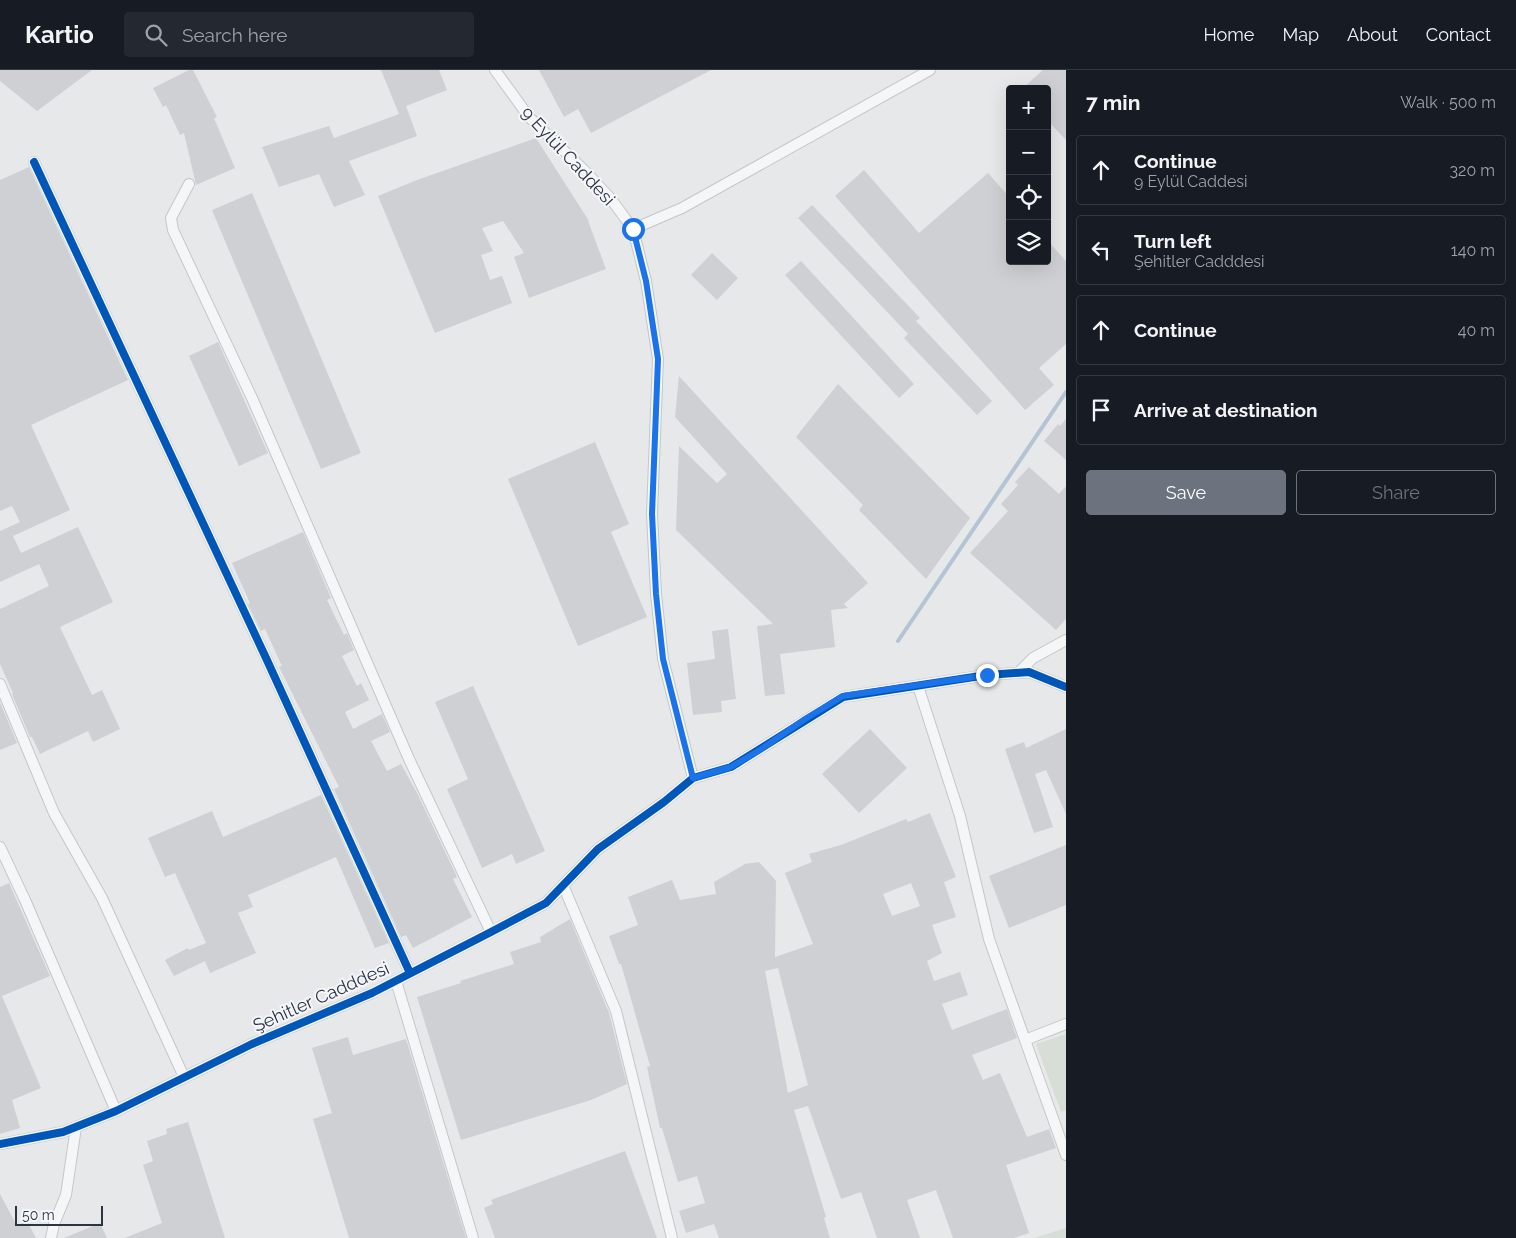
<!DOCTYPE html>
<meta charset="utf-8">
<style>
body{margin:0;font-family:Raleway,sans-serif;background:#242831;color:#f1f3f6}
.controls{position:absolute;right:15px;top:15px;display:grid;overflow:hidden;border-radius:5px;box-shadow:0 5px 20px #0002}
.controls button{width:45px;height:45px;display:grid;place-items:center;padding:0;border:0;border-bottom:1px solid #363941;background:#171b24;color:#f1f3f6;font:25px sans-serif}
.scale{position:absolute;left:15px;bottom:12px;width:88px;box-sizing:border-box;padding-left:5px;border:2px solid #2b3445;border-top:0;font-size:14px;line-height:18px;white-space:nowrap;color:#2b3445;-webkit-text-stroke:4px #f4f6f9;paint-order:stroke}
.stop{position:absolute;width:15px;height:15px;margin:-11px;border:4px solid #1a73e8;border-radius:50%;background:#fff}
.stop.end{background:#1a73e8;border-color:#fff;box-shadow:0 1px 5px #0008}
.list{margin:0;padding:0;list-style:none}
h2{display:flex;justify-content:space-between;align-items:center;height:65px;margin:0;padding:0 20px;font-size:21px}
h2 small{font-size:16px;font-weight:400;color:#9ea1a6}
.list li{display:grid;grid-template-columns:32px 1fr auto;gap:15px;align-items:center;box-sizing:border-box;height:70px;margin:0 10px 10px;padding:0 10px;border:1px solid #363941;border-radius:5px}
.list b{display:block;font-size:19px;white-space:nowrap}
.list p{margin:0;font-size:16px;white-space:nowrap;color:#9ea1a6}
.list em{font-size:16px;font-style:normal;color:#9ea1a6}
.actions{display:flex;gap:10px;padding:15px 20px}
.actions a{flex:1;padding:11px 0;border:1px solid #6c737f;border-radius:5px;text-align:center;font-size:18px;color:#6c737f}
.actions .main{background:#6c737f;color:#fff}
.icon{flex:none;width:28px;height:28px;fill:none;stroke:currentColor;stroke-width:2;stroke-linecap:round;stroke-linejoin:round}
.map{position:relative;flex:none;width:1066px;height:1168px;overflow:hidden}
header{display:flex;align-items:center;gap:30px;box-sizing:border-box;height:70px;padding:0 25px;background:#171b24;border-bottom:1px solid #363941}
header strong{font-size:24px}
nav{display:flex;gap:28px;margin-inline-start:auto;font-size:18px}
.search{width:350px;height:45px;background:#242831;display:flex;align-items:center;gap:12px;box-sizing:border-box;padding:0 18px;border-radius:5px;color:#9ea1a6;font-size:19px}
main{display:flex}
aside{flex:1;background:#171b24}
.map>svg:first-child{display:block}
.green{fill:#d6ded6}
.lines{fill:none;stroke-linecap:round;stroke-linejoin:round}
.stream{stroke:#b4c4d5;stroke-width:4}
.building{fill:#ced0d3;fill-rule:evenodd}
.minor-casing{stroke:#c4c6c8;stroke-width:12}
.minor{stroke:#f5f6f7;stroke-width:10}
.cycleway-casing{stroke:#f4f6f9;stroke-width:11}
.cycleway{stroke:#0057b8;stroke-width:8}
.route{stroke:#1a73e8;stroke-width:6}
.labels{text-anchor:middle;stroke-width:4;stroke-linejoin:round;paint-order:stroke}
.street-label{font-size:18px;fill:#2b3445;stroke:#f4f6f9}
</style>
<header>
<strong>Kartio</strong>
<div class="search"><svg class="icon" aria-label="search" viewBox="0 0 24 24"><circle cx="10" cy="10" r="6"/><path d="M15 15l6 6"/></svg>Search here</div>
<nav><a>Home</a><a>Map</a><a>About</a><a>Contact</a></nav>
</header>
<main>
<div class="map">
<svg width="1066" height="1168" viewBox="0 0 1066 1168">
<rect width="100%" height="100%" fill="#e6e8ea"/>
<!-- green -->
<path class="green" d="M1066,964V1040L1061,1042L1036,974Z
M1066,1158V1168H1034Z"/>
<g class="lines">
<!-- stream -->
<path class="stream" d="M898,571L1066,322"/>
</g>
<!-- building -->
<path class="building" d="M0,0H92L37,41L0,11Z
M189,0H193L217,47L214,48L235,98L196,115L184,63L180,65L166,35L163,37L153,18Z
M381,0H439L447,20L406,36L417,66L349,91L365,125L334,137L319,104L279,117L262,77L329,56L334,68L399,44Z
M539,0H711L591,63L578,39L564,47Z
M1043,0H1066V70L1047,50V19H1022Z
M536,68L589,151H588L606,199L529,228L514,187L524,183L503,151L482,158L493,181L481,185L490,210L502,206L512,233L435,263L378,126L417,110Z
M29,97L128,310L31,355L70,440L13,466L21,483L78,457L113,532L60,557L92,625L102,620L120,659L93,672L88,661L40,684L32,667H30L12,624L13,623L0,594V539L49,516L39,494L0,512V461L20,452L12,436L0,441V110Z
M864,100L919,163L988,103L1010,128V191H1047V170L1066,191V274L1039,298L1054,315L1025,340L835,126Z
M252,123L361,383L321,399L212,140Z
M812,135L920,248L916,251L992,331L977,345L904,268L908,264L798,148Z
M712,183L738,208L717,230L691,205Z
M801,191L914,314L899,328L785,205Z
M218,272L268,383L239,396L189,286Z
M679,306L868,513L844,534L848,538L831,540L835,577L780,584L785,624L765,626L757,556L773,554L676,460L679,376L717,413L727,404L675,347Z
M838,314L970,448L926,509L859,440L863,435L796,367Z
M1066,349V390L1044,371L1058,354L1060,356Z
M595,372L629,454L611,462L647,547L578,576L508,409Z
M1029,397L1059,424L1066,416V549L1056,560L970,483L1008,441L1001,434L1018,415L1015,412Z
M303,462L331,528L327,530L344,565L347,563L354,580L342,586L357,616L361,613L369,630L345,642L353,659L382,644L390,662L371,671L387,701L401,694L417,723L457,807L453,809L472,847L413,878L406,865L401,867L334,719L339,717L279,597L282,596L265,559L261,561L248,534L250,533L232,493Z
M728,559L736,629L721,631L722,642L693,645L687,593L715,589L712,561Z
M473,616L545,781L516,794L512,784L482,798L447,719L468,709L435,632Z
M0,632L17,673L0,680Z
M870,659L907,698L859,743L822,704Z
M1066,659V744L1046,700L1035,704L1053,757L1034,763L1005,679L1024,672L1026,678Z
M321,725L389,873L375,878L336,787L248,825L253,837L238,843L256,883L210,903L205,891L174,906L165,890L188,878L189,880L206,873L175,803L165,807L148,768L212,741L223,767Z
M930,743L956,807L944,812L956,847L932,855L942,883L927,891L934,911L960,902L968,925L942,934L952,960L1007,939L1017,968L972,985L983,1010L1000,1003L1027,1067L1049,1059L1056,1078L1006,1095L1029,1163L1014,1168H953L936,1120L907,1130L920,1168H877L861,1122L841,1129L808,1036L794,1040L826,1147L824,1148L830,1168H719L714,1154L686,1163L679,1141L705,1133L697,1106L678,1112L662,1058H660L647,997L650,996L621,894H619L609,866L638,855L628,827L672,810L680,830L716,824L714,812L745,794L759,792L776,811L775,887L813,874L785,803L812,792L809,784L841,775L906,749L908,752ZM911,813L920,836L892,846L883,824ZM778,898L808,1015L788,1023L765,901Z
M1066,775V835L1009,858L989,806Z
M9,813L50,906L2,926L41,1018L12,1030L20,1058L0,1064V817Z
M570,849L609,943L627,1014L591,1030L461,1070L417,927L461,913L460,911L514,894L510,882L541,872L540,867Z
M348,967L353,985L406,969L466,1168H349L313,1049L332,1043L312,978Z
M188,1052L225,1168H125L162,1153L143,1095L153,1091L147,1071L167,1064L166,1059Z
M625,1081L657,1168H495L484,1138L493,1134L491,1130Z
M0,1124L17,1156L27,1151L36,1168H0Z
M100,1153L107,1168H64Z"/>
<g class="lines">
<defs>
<path id="minor" d="M495,0L529,47L584,100L611,129L633,159L646,211L658,289L652,444L656,524L663,589L693,708
M34,92L266,588L410,903
M189,114L171,148L173,160L252,328L409,689L491,862
M633,159L682,138L930,0
M1018,603L1033,588L1066,570
M0,614L54,743L102,828L184,1007
M918,616L960,746L989,869L1066,1085
M0,777L25,830L116,1041
M563,815L616,941L672,1168
M396,911L473,1168
M1025,970L1066,954
M0,1074L63,1062L116,1041L252,974L372,923L491,862L546,833L598,779L664,732L693,708L731,697L843,627L987,605L1029,602L1066,617
M51,1168L54,1154L66,1125L76,1057"/>
</defs>
<!-- minor casing -->
<use href="#minor" class="minor-casing"/>
<!-- minor -->
<use href="#minor" class="minor"/>
<defs>
<path id="cycleway" d="M34,92L266,588L410,903
M0,1074L63,1062L116,1041L252,974L372,923L491,862L546,833L598,779L664,732L693,708L731,697L843,627L987,605L1029,602L1066,617"/>
</defs>
<!-- cycleway casing -->
<use href="#cycleway" class="cycleway-casing"/>
<!-- cycleway -->
<use href="#cycleway" class="cycleway"/>
</g>
<g class="lines">
<!-- route -->
<path class="route" d="M633,159L646,211L658,289L652,444L656,524L663,589L693,708L731,697L760,680L805,649L843,626L987,605"/>
</g>
<g class="labels">
<!-- street labels -->
<g class="street-label">
<text transform="translate(568 86) rotate(47)" y="6">9 Eylül Caddesi</text>
<text transform="translate(321 927) rotate(-24)" y="6">Şehitler Cadddesi</text>
</g>
</g>
</svg>
<div class="controls">
<button>+</button>
<button>−</button>
<button><svg class="icon" aria-label="locate" viewBox="0 0 24 24"><circle cx="12" cy="12" r="6"/><path d="M12 2v4M12 18v4M2 12h4M18 12h4"/></svg></button>
<button><svg class="icon" aria-label="layers" viewBox="0 0 24 24"><path d="M12 4l9 5-9 5-9-5zM3 14l9 5 9-5"/></svg></button>
</div>
<div class="scale">50 m</div>
<div class="stop" style="left:633px;top:159px"></div>
<div class="stop end" style="left:987px;top:605px"></div>
</div>
<aside>
<h2>7 min<small>Walk · 500 m</small></h2>
<ul class="list">
<li><svg class="icon" aria-label="ahead" viewBox="0 0 24 24"><path d="M12 20V5M6 11l6-6 6 6"/></svg><div><b>Continue</b><p>9 Eylül Caddesi</p></div><em>320 m</em></li>
<li><svg class="icon" aria-label="left" viewBox="0 0 24 24"><path d="M17 20v-9H6M10 6l-5 5 5 5"/></svg><div><b>Turn left</b><p>Şehitler Cadddesi</p></div><em>140 m</em></li>
<li><svg class="icon" aria-label="ahead" viewBox="0 0 24 24"><path d="M12 20V5M6 11l6-6 6 6"/></svg><div><b>Continue</b></div><em>40 m</em></li>
<li><svg class="icon" aria-label="arrive" viewBox="0 0 24 24"><path d="M6 21V4h12l-3 4 3 4H6"/></svg><div><b>Arrive at destination</b></div></li>
</ul>
<div class="actions"><a class="main">Save</a><a>Share</a></div>
</aside>
</main>
